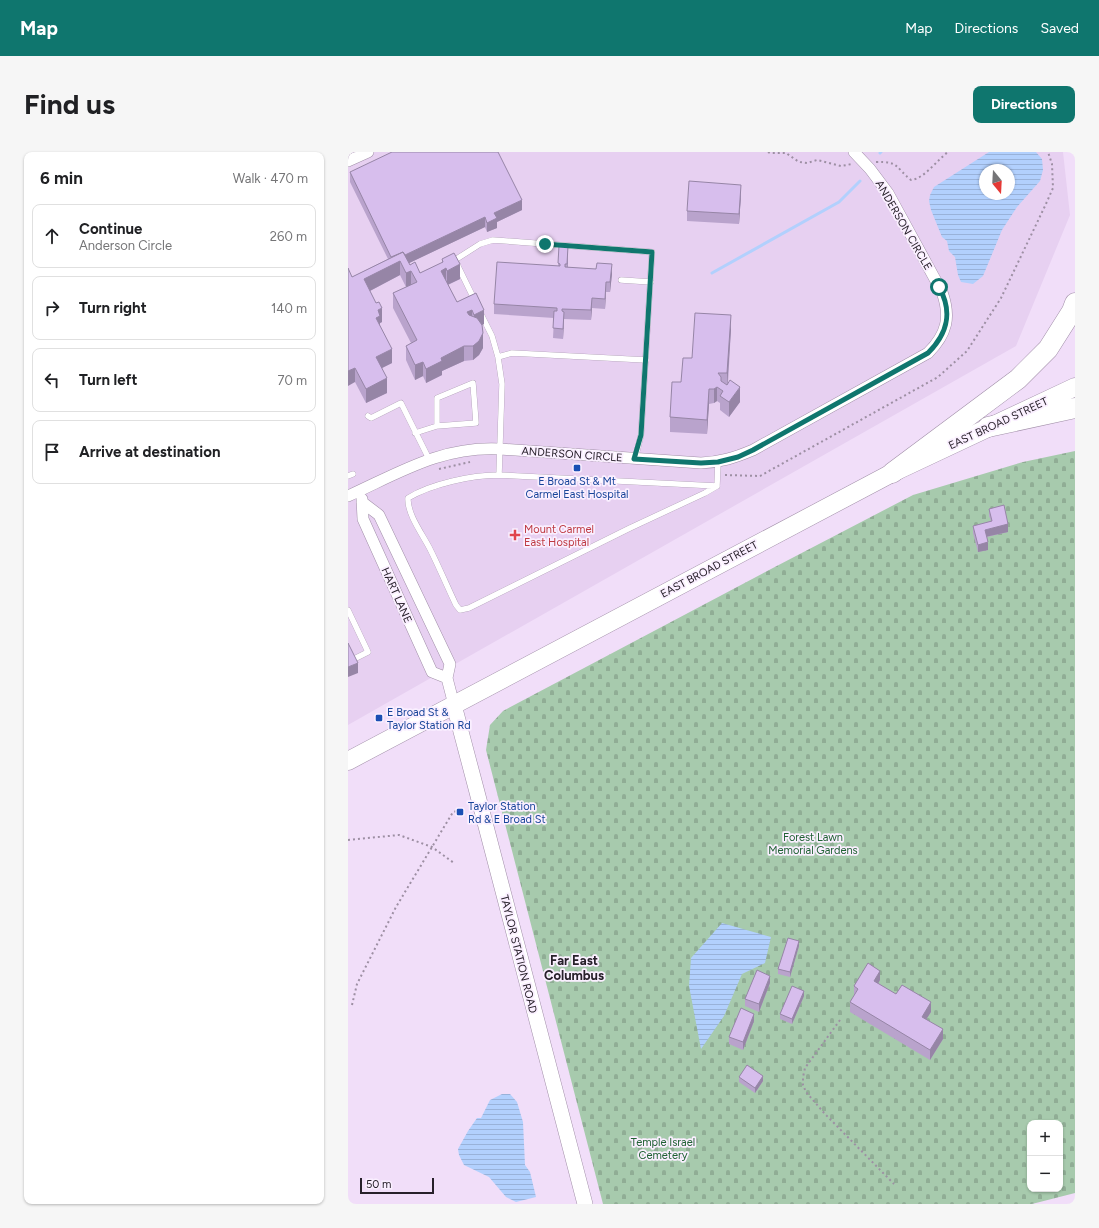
<!DOCTYPE html>
<meta charset="utf-8">
<style>
body{margin:0;font-family:Figtree,sans-serif;background:#f6f6f6;color:#202124}
.controls{position:absolute;right:12px;bottom:12px;display:grid;overflow:hidden;border-radius:8px;box-shadow:0 1px 3px #0004}
.controls button{width:36px;height:36px;display:grid;place-items:center;padding:0;border:0;border-bottom:1px solid #e0e0e0;background:#fff;color:#202124;font:20px sans-serif}
.compass{position:absolute;left:631px;top:12px;width:36px;height:36px;border-radius:50%;background:#fff;box-shadow:0 1px 3px #0004;rotate:162deg}
.scale{position:absolute;left:12px;bottom:10px;width:74px;box-sizing:border-box;padding-left:4px;border:2px solid #27202a;border-top:0;font-size:11px;line-height:14px;white-space:nowrap;color:#27202a;-webkit-text-stroke:3px #faefff;paint-order:stroke}
.stop{position:absolute;width:12px;height:12px;margin:-9px;border:3px solid #0f766e;border-radius:50%;background:#fff}
.stop.end{background:#0f766e;border-color:#fff;box-shadow:0 1px 4px #0008}
.list{margin:0;padding:0;list-style:none}
h2{display:flex;justify-content:space-between;align-items:center;height:52px;margin:0;padding:0 16px;font-size:17px}
h2 small{font-size:13px;font-weight:400;color:#757577}
.list li{display:grid;grid-template-columns:26px 1fr auto;gap:12px;align-items:center;box-sizing:border-box;height:64px;margin:0 8px 8px;padding:0 8px;border:1px solid #e0e0e0;border-radius:8px}
.list b{display:block;font-size:15px;white-space:nowrap}
.list p{margin:0;font-size:13px;white-space:nowrap;color:#757577}
.list em{font-size:13px;font-style:normal;color:#757577}
.icon{flex:none;width:22px;height:22px;fill:none;stroke:currentColor;stroke-width:2;stroke-linecap:round;stroke-linejoin:round}
.map{position:relative;flex:none;width:727px;height:1052px;overflow:hidden;border-radius:8px}
header{display:flex;align-items:center;gap:24px;box-sizing:border-box;height:56px;padding:0 20px;background:#0f766e;color:#fff}
header strong{font-size:19px}
nav{display:flex;gap:22px;margin-inline-start:auto;font-size:14px}
.intro{display:flex;align-items:center;justify-content:space-between;box-sizing:border-box;height:96px;padding:0 24px}
h1{margin:0;font-size:28px}
.button{padding:10px 18px;border-radius:8px;background:#0f766e;color:#fff;font-size:14px;font-weight:700}
main{display:flex;gap:24px;padding:0 24px}
aside{flex:1;background:#fff;border-radius:8px;box-shadow:0 1px 3px #0004}
.map>svg:first-child{display:block}
.built{fill:#e7d0f1;fill-rule:evenodd}
.cemetery{fill:url(#cemetery-stones);fill-rule:evenodd}
.water{fill:url(#water-rules);fill-rule:evenodd}
.lines{fill:none;stroke-linecap:round;stroke-linejoin:round}
.stream{stroke:#b2d0fd;stroke-width:3}
.service-casing{stroke:#a18fa8;stroke-width:6}
.minor-casing{stroke:#a18fa8;stroke-width:12}
.secondary-casing{stroke:#a18fa8;stroke-width:16}
.trunk-casing{stroke:#a18fa8;stroke-width:19}
.motorway-casing{stroke:#a18fa8;stroke-width:21}
.path{stroke:#9d8fa3;stroke-width:2;stroke-dasharray:2 3;stroke-linecap:butt}
.service{stroke:#fff;stroke-width:5.5}
.minor{stroke:#fff;stroke-width:11}
.secondary{stroke:#fff;stroke-width:15}
.trunk{stroke:#fff;stroke-width:18}
.motorway{stroke:#fff;stroke-width:20}
.wall{fill:#b9a3cc}
.shaded-wall{fill:#9685a6}
.building{fill:#d7beed;stroke:#9685a6}
.route{stroke:#0f766e;stroke-width:5}
.transit-dot{fill:#1a4fb4;stroke:#faefff;stroke-width:1.5}
.health-dot{fill:#e0444e;stroke:#faefff;stroke-width:1.5}
.labels{text-anchor:middle;stroke-width:3.5;stroke-linejoin:round;paint-order:stroke}
.street-label{font-size:11px;fill:#27202a;stroke:#faefff}
.transit-label{font-size:11px;fill:#164399;stroke:#faefff;text-anchor:start}
.health-label{font-size:11px;fill:#be3a42;stroke:#faefff;text-anchor:start}
.park-label{font-size:11px;fill:#1f6133;stroke:#faefff}
.quarter-label{font-size:13px;font-weight:bold;fill:#27202a;stroke:#faefff}
</style>
<header>
<strong>Map</strong>
<nav><a>Map</a><a>Directions</a><a>Saved</a></nav>
</header>
<div class="intro"><h1>Find us</h1><a class="button">Directions</a></div>
<main>
<aside>
<h2>6 min<small>Walk · 470 m</small></h2>
<ul class="list">
<li><svg class="icon" aria-label="ahead" viewBox="0 0 24 24"><path d="M12 20V5M6 11l6-6 6 6"/></svg><div><b>Continue</b><p>Anderson Circle</p></div><em>260 m</em></li>
<li><svg class="icon" aria-label="right" viewBox="0 0 24 24"><path d="M7 20v-9h11M14 6l5 5-5 5"/></svg><div><b>Turn right</b></div><em>140 m</em></li>
<li><svg class="icon" aria-label="left" viewBox="0 0 24 24"><path d="M17 20v-9H6M10 6l-5 5 5 5"/></svg><div><b>Turn left</b></div><em>70 m</em></li>
<li><svg class="icon" aria-label="arrive" viewBox="0 0 24 24"><path d="M6 21V4h12l-3 4 3 4H6"/></svg><div><b>Arrive at destination</b></div></li>
</ul>
</aside>
<div class="map">
<svg width="727" height="1052" viewBox="0 0 727 1052">
<defs>
<pattern id="cemetery-stones" width="16" height="16" patternUnits="userSpaceOnUse"><rect width="16" height="16" fill="#a7caad"/><path d="M2 7V4a2 2 0 0 1 4 0v3zM10 15v-3a2 2 0 0 1 4 0v3z" fill="#90ad95"/></pattern>
<pattern id="water-rules" width="6" height="5" patternUnits="userSpaceOnUse"><rect width="6" height="5" fill="#b2d0fd"/><path d="M0 2.5h6" fill="none" stroke="#99b2d9"/></pattern>
</defs>
<rect width="100%" height="100%" fill="#f1def9"/>
<!-- built -->
<path class="built" d="M0,0H715L722,63L668,194L0,573ZM637,18H661V42H637Z"/>
<!-- cemetery -->
<path class="cemetery" d="M727,299V1041L684,1052H255L138,598L142,573L155,559L423,417L565,343L675,310ZM682,971H712V1037H682Z"/>
<!-- water -->
<path class="water" d="M641,0H688L694,7L695,18L692,29L669,55L654,78L635,124L625,132L613,130L610,123L607,105L601,99L599,89L594,85L583,58L581,49L582,43L586,35ZM637,18H661V42H637Z
M374,771L423,785L417,811L394,822L376,864L353,897L341,834L343,806Z
M154,942H162L169,950L175,970L177,1013L182,1020L188,1045L168,1050L158,1045L141,1025L116,1013L111,1003L110,997L120,979L129,966H133L142,948Z"/>
<g class="lines">
<!-- stream -->
<path class="stream" d="M532,1L533,0
M364,121L491,50L512,29"/>
<defs>
<path id="service" d="M273,128L303,130
M127,149L107,108L132,92L145,88L304,100L293,283L287,307
M133,162L144,184L150,205L154,232L151,323L369,334L370,310
M150,205L164,201L298,208
M20,264L23,266L53,251L81,307
M67,281L89,274L128,271L125,231L89,246V274
M151,323C124,323 83,332 60,346C59,362 75,383 82,397C91,415 99,434 108,453L112,458L121,456L282,376L357,341L369,334
M0,324L5,322
M0,458L20,500L4,508"/>
<path id="minor" d="M0,9L20,0
M0,344C51,321 93,294 152,297L353,311C373,310 386,306 405,298L580,201C599,182 603,165 594,140L540,41L522,17L506,0
M14,347L15,367L84,520L99,526
M14,350L31,363L102,512L99,526L106,553"/>
<path id="secondary" d="M106,553C150,719 193,885 237,1052"/>
<path id="trunk" d="M0,609L544,321L727,235"/>
<path id="motorway" d="M640,275L727,256
M544,321L670,227L700,197L724,159L727,151"/>
</defs>
<!-- service casing -->
<use href="#service" class="service-casing"/>
<!-- minor casing -->
<use href="#minor" class="minor-casing"/>
<!-- secondary casing -->
<use href="#secondary" class="secondary-casing"/>
<!-- trunk casing -->
<use href="#trunk" class="trunk-casing"/>
<!-- motorway casing -->
<use href="#motorway" class="motorway-casing"/>
<!-- path -->
<path class="path" d="M420,0L422,1H438L451,10L459,11L469,8L493,14L504,12
M528,10C551,9 548,16 563,28C576,27 589,8 600,0
M91,317L122,310
M377,323L412,324L590,225L619,199L653,146L697,54L705,36L704,12L700,0
M0,688L51,683L84,695L106,711
M4,853L9,832L48,755L105,660L113,658
M492,868L457,916L455,925V933L458,940L477,962L546,1032"/>
<!-- service -->
<use href="#service" class="service"/>
<!-- minor -->
<use href="#minor" class="minor"/>
<!-- secondary -->
<use href="#secondary" class="secondary"/>
<!-- trunk -->
<use href="#trunk" class="trunk"/>
<!-- motorway -->
<use href="#motorway" class="motorway"/>
</g>
<!-- wall -->
<path class="wall" d="M2,20L174,58L149,70V76L139,80L137,75L61,111L62,113L72,121L94,111V107L112,127L100,133L109,150L128,141L136,172L134,173L135,196L131,203L125,208L116,209L94,219V223L78,231L75,224L67,228L58,208V194L63,191L45,156V141L58,135L52,123L22,139L34,170L32,171V174L44,211L34,216L39,241L18,251L7,230L4,125L40,107L2,30Z
M393,43L391,72L339,69V59Z
M211,94L220,104V115L264,122L262,140H258L257,157L244,156L243,168L216,167L215,187L205,186L206,166L146,162V152L210,114Z
M383,177L380,232L392,250L381,265L372,258V251L369,249L366,251L361,252L359,282L322,280V265L333,230L344,206Z
M641,357L660,380L639,385L640,398L630,400L625,381V374L643,369L641,364Z
M451,794L442,825L430,822V817Z
M532,828L530,831L548,842L583,860L578,867L595,887L582,908L502,860V850L506,844V834Z
M422,831L411,860L397,854V847Z
M456,844L444,872L432,867V862Z
M406,869L395,898L381,892V885Z
M391,925L415,929L407,941L391,930Z"/>
<!-- shaded-wall -->
<path class="shaded-wall" d="M393,33V43L391,72V62Z
M174,48V58L149,70V76L139,80V71L146,61Z
M137,65V75L55,114L52,109V123L16,142V127L45,109Z
M220,94V104L219,122V112Z
M112,112V127L99,133V119Z
M264,112V122L262,140V130Z
M98,116V131L93,119Z
M63,119V133L58,136V121Z
M258,130V140L257,157V147Z
M244,146V156L243,168V158Z
M34,156V170L32,171V178L28,166L30,158Z
M124,158V172L119,160Z
M136,158V172L126,177V163Z
M216,160V169L215,187V177Z
M383,163V177L379,236V221Z
M135,181V196L131,203L125,208V194Z
M116,194V209L94,219V223L78,231V217L93,206Z
M44,197V211L28,219V205Z
M75,210V224L67,228V213Z
M7,216V230L0,234V219Z
M39,226V241L18,251V237Z
M369,235V249L366,251V237Z
M392,235V250L381,265V250Z
M361,237V252L359,282V268Z
M660,372V380L637,385V378Z
M640,390V398L630,400V393Z
M10,511V521L0,525V515Z
M451,789V794L442,825V820Z
M532,819V828L526,839V829Z
M422,824V831L411,860V852Z
M456,839V844L444,872V867Z
M583,850V860L574,874V865Z
M406,862V869L395,898V890Z
M595,877V887L582,908V898Z
M415,924V929L407,941V936Z"/>
<!-- building -->
<path class="building" d="M44,0H150L174,48L146,61L149,66L139,71L137,65L57,103L55,100L43,105L2,20Z
M341,29L393,33L391,62L339,59Z
M211,94H220L219,112H217V115L248,117L249,111L264,112L262,130H258L257,147L244,146L243,158L214,157V159L216,160L215,177L205,176L206,159H209V156L146,152L149,110L212,114V112L210,111Z
M55,100L62,113L67,110L72,121L95,110L94,107L106,101L112,112L99,119L98,116L93,119L109,150L128,141L136,158L126,163L124,158L119,160L121,163L129,166L134,173L135,181L131,189L125,194H116L93,206L94,209L78,217L75,210L67,213L58,194L69,188L45,141L69,130L63,119L58,121L52,109L16,127L28,151L31,150L34,156L30,158L32,164L28,166L44,197L28,205L39,226L18,237L7,216L0,219V116L4,125Z
M347,161L383,163L379,221H370L373,225V229L379,233L382,228L392,235L381,250L372,244L375,239L369,235L366,237H361L359,268L322,265L324,230H333L335,206H344Z
M656,353L660,372L637,378L640,390L630,393L625,374L644,369L641,357Z
M0,491L10,511L0,515Z
M440,786L451,789L442,820L430,817Z
M520,811L532,819L526,829L548,842L554,833L583,850L574,865L595,877L582,898L502,850L510,837L506,834Z
M409,818L422,824L411,852L397,847Z
M444,834L456,839L444,867L432,862Z
M393,856L406,862L395,890L381,885Z
M399,913L415,924L407,936L391,925Z"/>
<g class="lines">
<!-- route -->
<path class="route" d="M197,92L304,100L293,283L286,307L353,311L370,310L390,305L405,298L580,201C600,181 605,160 591,135"/>
</g>
<!-- markers -->
<g class="transit-dot">
<rect x="225" y="312" width="8" height="8" rx="2"/>
<rect x="27" y="562" width="8" height="8" rx="2"/>
<rect x="108" y="656" width="8" height="8" rx="2"/>
</g>
<path class="health-dot" d="M165 377h4v4h4v4h-4v4h-4v-4h-4v-4h4z"/>
<g class="labels">
<!-- street labels -->
<g class="street-label">
<text transform="translate(556 73) rotate(60)" y="4">ANDERSON CIRCLE</text>
<text transform="translate(650 271) rotate(-25)" y="4">EAST BROAD STREET</text>
<text transform="translate(224 302) rotate(4)" y="4">ANDERSON CIRCLE</text>
<text transform="translate(361 417) rotate(-28)" y="4">EAST BROAD STREET</text>
<text transform="translate(49 443) rotate(66)" y="4">HART LANE</text>
<text transform="translate(171 802) rotate(76)" y="4">TAYLOR STATION ROAD</text>
</g>
<!-- transit labels -->
<g class="transit-label">
<text x="229" y="333" text-anchor="middle">E Broad St &amp; Mt<tspan x="229" dy="13">Carmel East Hospital</tspan></text>
<text x="39" y="564">E Broad St &amp;<tspan x="39" dy="13">Taylor Station Rd</tspan></text>
<text x="120" y="658">Taylor Station<tspan x="120" dy="13">Rd &amp; E Broad St</tspan></text>
</g>
<!-- health labels -->
<g class="health-label">
<text x="176" y="381">Mount Carmel<tspan x="176" dy="13">East Hospital</tspan></text>
</g>
<!-- park labels -->
<g class="park-label">
<text x="465" y="689">Forest Lawn<tspan x="465" dy="13">Memorial Gardens</tspan></text>
<text x="315" y="994">Temple Israel<tspan x="315" dy="13">Cemetery</tspan></text>
</g>
<!-- quarter labels -->
<g class="quarter-label">
<text x="226" y="813">Far East<tspan x="226" dy="15">Columbus</tspan></text>
</g>
</g>
</svg>
<div class="controls">
<button>+</button>
<button>−</button>
</div>
<svg class="compass" viewBox="-18 -18 36 36"><path d="M0-13l5 13h-10z" fill="#e53935"/><path d="M0 13l5-13h-10z" fill="#757577"/></svg>
<div class="scale">50 m</div>
<div class="stop" style="left:591px;top:135px"></div>
<div class="stop end" style="left:197px;top:92px"></div>
</div>
</main>
